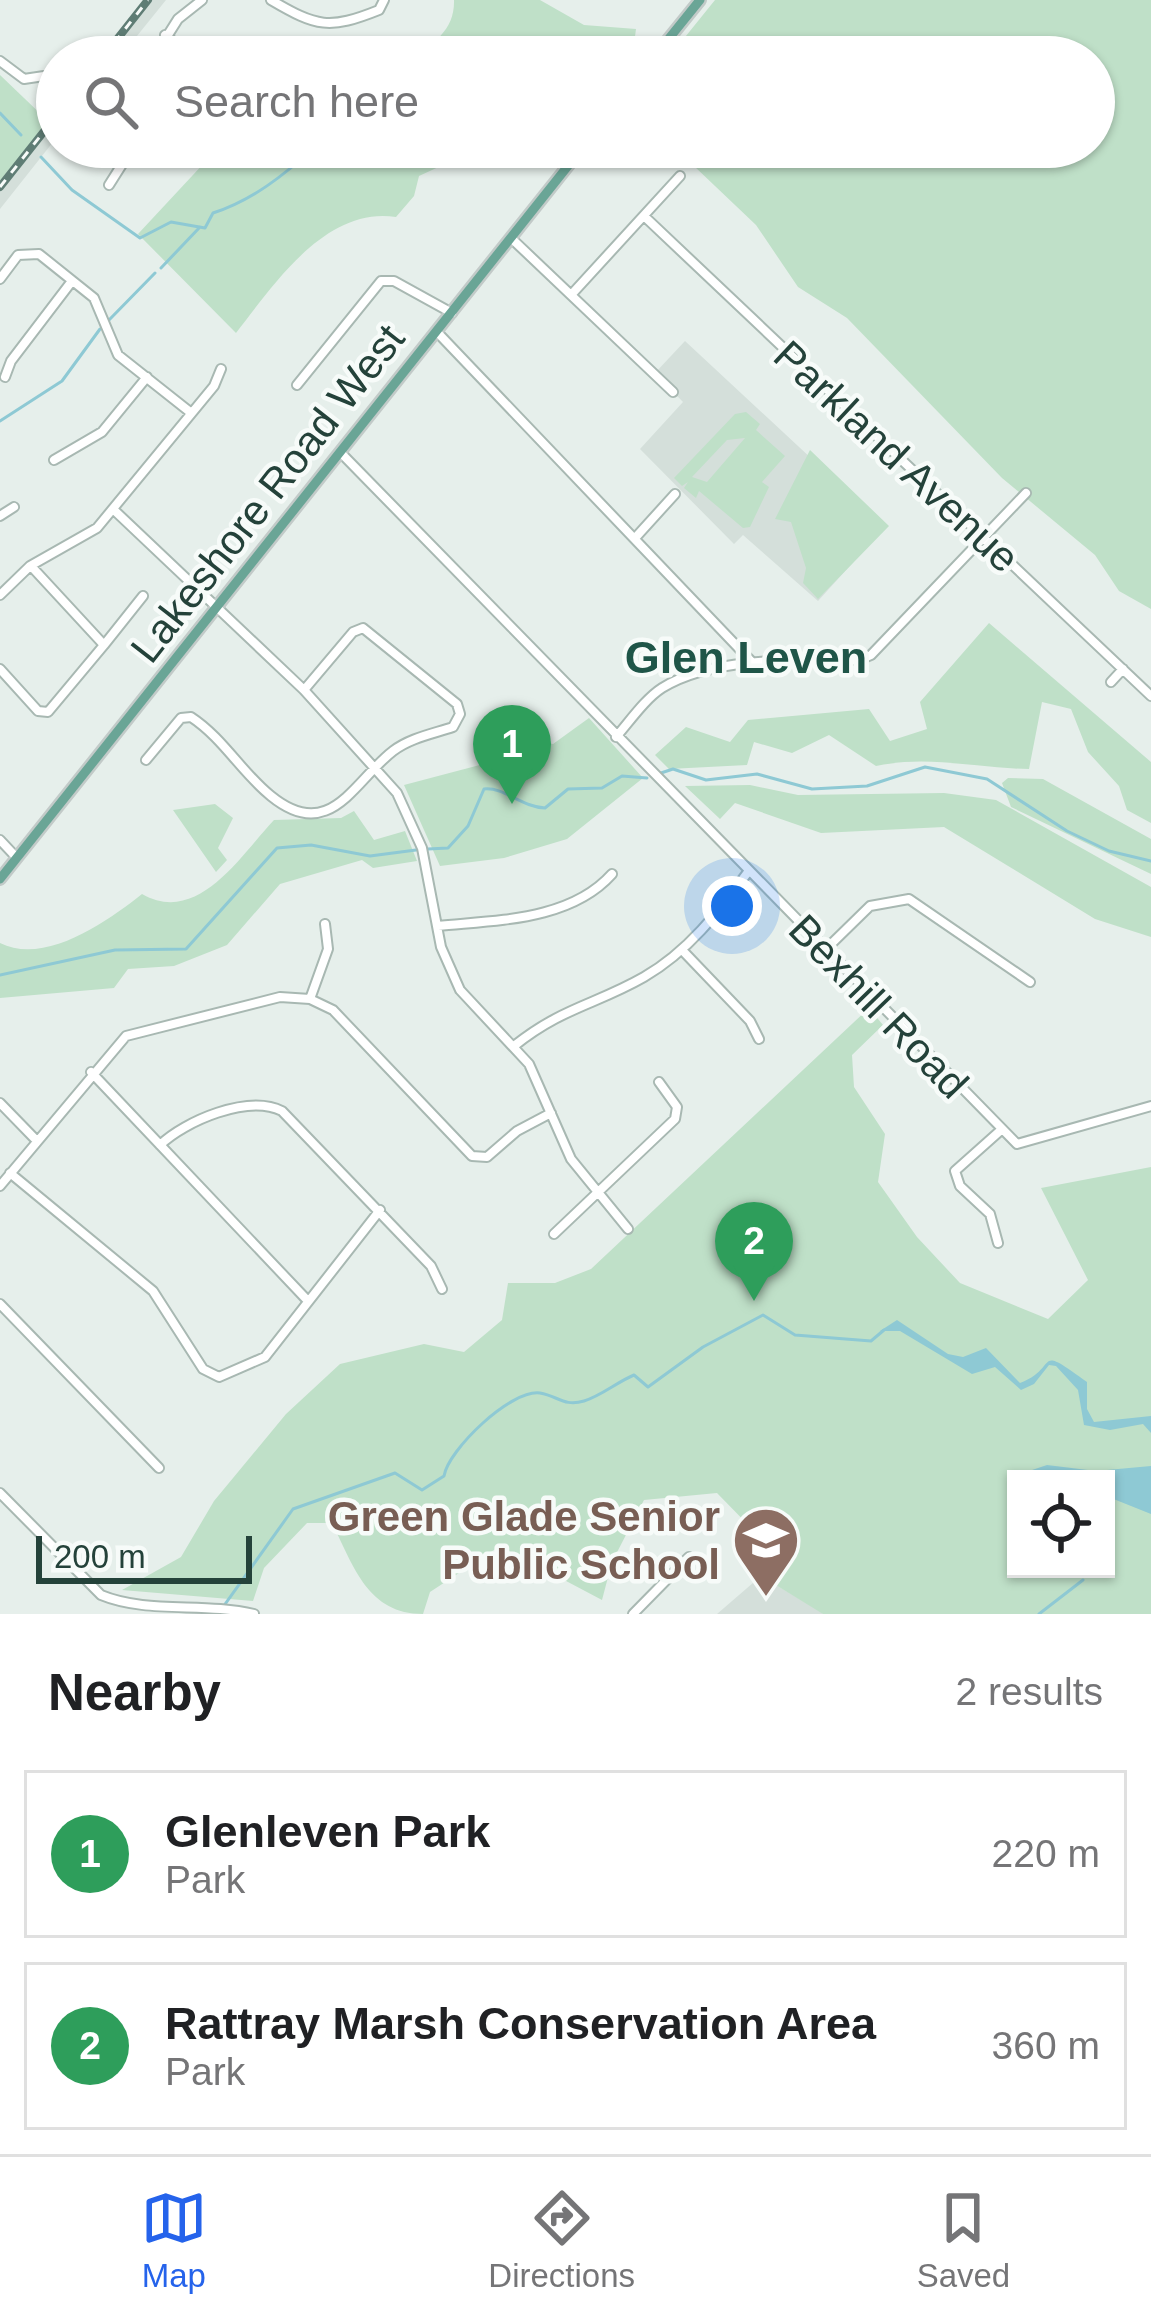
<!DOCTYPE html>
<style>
body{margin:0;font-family:Helvetica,sans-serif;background:#f2f2f2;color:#202124}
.controls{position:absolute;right:36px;bottom:36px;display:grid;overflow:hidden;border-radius:0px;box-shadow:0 3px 9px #0004}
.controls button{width:108px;height:108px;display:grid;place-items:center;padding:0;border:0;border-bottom:3px solid #e0e0e0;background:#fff;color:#202124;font:60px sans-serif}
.scale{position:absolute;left:36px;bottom:30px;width:216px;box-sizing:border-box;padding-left:12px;border:6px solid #24423a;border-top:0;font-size:33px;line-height:42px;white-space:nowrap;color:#24423a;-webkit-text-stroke:9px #f7fbf9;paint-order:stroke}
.you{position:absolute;left:732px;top:906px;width:42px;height:42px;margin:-30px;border:9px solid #fff;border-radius:50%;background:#1a73e8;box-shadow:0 0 0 18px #1a73e833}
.badge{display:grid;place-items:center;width:78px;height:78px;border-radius:50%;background:#2563eb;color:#fff;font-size:39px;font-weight:700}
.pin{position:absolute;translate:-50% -99px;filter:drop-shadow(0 3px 6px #0008)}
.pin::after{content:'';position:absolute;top:63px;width:42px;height:36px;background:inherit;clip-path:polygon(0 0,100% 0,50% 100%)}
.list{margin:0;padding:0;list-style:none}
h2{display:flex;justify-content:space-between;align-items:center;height:156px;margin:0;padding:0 48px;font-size:51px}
h2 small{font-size:39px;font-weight:400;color:#757577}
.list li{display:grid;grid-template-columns:78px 1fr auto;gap:36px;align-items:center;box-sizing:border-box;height:168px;margin:0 24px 24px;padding:0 24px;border:3px solid #e0e0e0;border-radius:0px}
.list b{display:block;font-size:45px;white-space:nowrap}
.list p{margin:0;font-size:39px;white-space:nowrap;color:#757577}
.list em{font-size:39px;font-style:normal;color:#757577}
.icon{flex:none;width:66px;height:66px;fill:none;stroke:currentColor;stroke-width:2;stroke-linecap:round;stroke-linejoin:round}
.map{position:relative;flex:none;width:1151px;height:1614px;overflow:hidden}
.search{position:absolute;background:#fff;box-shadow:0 3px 9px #0004;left:36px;right:36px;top:36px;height:132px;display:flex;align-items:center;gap:30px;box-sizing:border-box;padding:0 42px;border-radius:66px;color:#757577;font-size:45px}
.sheet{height:540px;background:#fff}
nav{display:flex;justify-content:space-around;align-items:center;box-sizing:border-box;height:168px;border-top:3px solid #e0e0e0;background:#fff;font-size:33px;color:#757577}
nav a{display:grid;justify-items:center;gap:6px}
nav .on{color:#2563eb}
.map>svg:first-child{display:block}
.built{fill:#d4dfda}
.green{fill:#bfe0c8;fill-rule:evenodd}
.water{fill:#8ec9d4}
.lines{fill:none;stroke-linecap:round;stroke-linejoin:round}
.stream{stroke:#8ec9d4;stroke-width:3}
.minor-casing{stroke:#a8b8b2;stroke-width:12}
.major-casing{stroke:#c2cac8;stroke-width:14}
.minor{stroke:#fff;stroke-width:8}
.major{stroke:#6aa596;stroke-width:9}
.rail-casing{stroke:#5f7d75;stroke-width:8}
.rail{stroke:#f7fbf9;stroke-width:3;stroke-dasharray:9;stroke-linecap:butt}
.labels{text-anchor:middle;stroke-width:9;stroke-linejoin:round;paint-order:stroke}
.street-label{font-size:42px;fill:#24423a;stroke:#f7fbf9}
.education-label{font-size:42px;font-weight:bold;fill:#785e54;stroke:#f7fbf9;text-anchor:end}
.neighbourhood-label{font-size:45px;font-weight:bold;fill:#1f5548;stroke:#f7fbf9}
</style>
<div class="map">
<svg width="1151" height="1614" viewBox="0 0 1151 1614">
<rect width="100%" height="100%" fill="#e6efeb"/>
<!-- built -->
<path class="built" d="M144,0H166L120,57H99Z
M57,110V137L0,209V181Z
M685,341L885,527L818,601L743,535L734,544L640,449L683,402L655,373Z
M761,1576L821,1612L823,1614H717Z"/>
<!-- green -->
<path class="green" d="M454,0H540L584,25L636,29L634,44L609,55L410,57C434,45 455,29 454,0Z
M715,0H1151V609L1119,591L1095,555L1002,478L847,318L798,287L756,225L674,147H1094V57H669Z
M0,75L48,121L0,181Z
M219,147H482L419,176L414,196L396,217C325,206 273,286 236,333L138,234Z
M746,412L760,424L756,430L785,456L762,482L769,487L750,527L743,528L699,491L696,498L684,488L688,482L682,486L674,478L735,414ZM745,438L707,482L692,477L727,440Z
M810,450L889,526L818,599L803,583L806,568L791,522L775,519Z
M989,623L1151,762V823L1127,810L1119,786L1088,752L1071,709L1042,702L1029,769C976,768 928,755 876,766L829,735L792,753L754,742L747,765L669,769L655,755L686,727L730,742L748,720L869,709L890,741L927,729L920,702Z
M513,710L534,741L553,744L589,718L643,778L567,839L504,858L440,866L404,785L510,757Z
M1008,778L1043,779L1151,839V874L1011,807L1002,783Z
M750,785L798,795L944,793L996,800L1151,887V937L1095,919L944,827L821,833L735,803L720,819L685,786Z
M215,804L233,818L218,848L227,860L216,872L173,810Z
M354,811L374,840L405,831L417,861L373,868L362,860L280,884L227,945L174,966L128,969L114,988L0,998V943C45,966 108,921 142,894C198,926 240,856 274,820L341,818Z
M869,1008L883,1025L852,1055L854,1087L885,1134L878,1182L917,1237L960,1283L1048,1319L1088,1280L1041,1188L1151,1167V1614H823L761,1576L758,1535L717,1493L644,1500L612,1562L602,1600L500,1546L430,1592L423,1614C368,1614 354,1567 332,1523H307L264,1568L253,1601L122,1590L181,1557L214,1501L286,1414L340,1364L424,1344L464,1352L502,1320L508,1283H555L591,1269ZM1016,1479H1106V1569H1016Z"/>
<!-- water -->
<path class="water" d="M897,1320L948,1354L963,1357L986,1348L1020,1383C1061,1367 1032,1342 1087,1382V1409L1094,1422L1151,1416V1433L1143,1424L1110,1430L1084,1425L1078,1390L1056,1366L1049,1365L1034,1384L1021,1390L995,1367L972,1374L900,1331H880Z
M1047,1465L1096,1471L1151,1466V1514L1106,1496V1479L1029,1471Z"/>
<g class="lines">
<!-- stream -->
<path class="stream" d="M618,57L621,53
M0,113L21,135
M41,157L72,190L140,238L171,222L205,228L213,213C253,200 284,175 315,147
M161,268L200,227
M109,320L155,273
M0,421L62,381L100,329
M661,773L673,769L706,780L757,774L812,789L867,786L925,767L987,779L1067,831L1109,851L1151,861
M428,849L448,848L468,826L484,789C505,787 521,807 545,808L568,789L602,788L622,776L647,778
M0,975L115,950L186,949L277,848L311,845L370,856L416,850
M218,1614L293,1509L395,1473L422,1490L444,1476C448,1450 511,1389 540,1393C558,1396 564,1407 584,1401C601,1396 617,1382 634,1375L648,1387L703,1347L763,1315L795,1335L871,1341L884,1330
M1039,1614L1083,1580"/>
<defs>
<path id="minor" d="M271,0C317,27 329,30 379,10L384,0
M165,35L192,57
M154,57L178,19L202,0
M0,61L24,79L44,76
M109,185L133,147
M644,216L1151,696
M511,238L673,392
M0,279L18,255L39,254L94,298L118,355L190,412
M571,295L680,176
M437,332L751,661
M5,377L11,361L72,281
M297,385L381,281H394L452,313
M341,453L1017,1144L1151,1106
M54,460L102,432L147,377
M114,510L304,690L397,793L422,848L441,947L460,990L529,1064L571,1159L628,1229
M0,516L14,507
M636,537L675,494
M0,595L30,566L97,528L214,386L221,369
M104,645L143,596
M0,669L38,711L48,712L104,645L31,566
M1111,682L1123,669
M616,737C630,721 645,699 662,688C713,656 801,660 859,660L871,655L1026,493
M146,760L181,718L191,717C223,738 242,773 271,796C330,844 354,781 393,751C410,738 432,734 453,727L460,714L457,704L363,628L353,632L304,690
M0,840L17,858
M438,926C496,920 570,921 612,874
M825,950L870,906L909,899L1030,982
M683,951L750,1021L759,1039
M310,999L328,949L325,924
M514,1046C563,1007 595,1005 644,977C689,951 718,912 748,872
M91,1072L308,1301
M0,1103L37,1141
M160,1145C185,1121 248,1094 282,1111L431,1266L442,1289
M10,1173L153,1291L203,1369L219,1377L265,1357L380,1210
M0,1186L126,1036L280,997L310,999L333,1010L472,1156L487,1157L517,1131L551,1113
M554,1234L675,1119L677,1107L659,1082
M998,1243L990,1214L960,1186L955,1171L1001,1130
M0,1304L159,1468
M0,1493L101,1595C147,1614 204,1602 254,1614
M633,1614L689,1557"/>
<path id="major" d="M654,57L700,0
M0,879L583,147"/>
</defs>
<!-- minor casing -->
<use href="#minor" class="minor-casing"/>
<!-- major casing -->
<use href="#major" class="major-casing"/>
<!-- minor -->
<use href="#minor" class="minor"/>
<!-- major -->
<use href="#major" class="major"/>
<defs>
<path id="rail" d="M103,57L148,0
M0,187L57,115"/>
</defs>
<!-- rail casing -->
<use href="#rail" class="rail-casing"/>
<!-- rail -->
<use href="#rail" class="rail"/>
</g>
<!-- icons -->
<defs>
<symbol id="school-pin" viewBox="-11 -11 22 30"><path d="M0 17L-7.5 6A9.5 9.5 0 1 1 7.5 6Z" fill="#8d6e63" stroke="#f7fbf9"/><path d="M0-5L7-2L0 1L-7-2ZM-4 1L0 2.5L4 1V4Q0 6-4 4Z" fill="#fff"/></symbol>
</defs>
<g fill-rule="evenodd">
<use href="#school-pin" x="728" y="1502" width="76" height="104"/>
</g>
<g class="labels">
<!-- street labels -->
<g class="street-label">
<text transform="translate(897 456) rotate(43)" y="15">Parkland Avenue</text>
<text transform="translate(267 493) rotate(-52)" y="15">Lakeshore Road West</text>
<text transform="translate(879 1006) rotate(46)" y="15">Bexhill Road</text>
</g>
<!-- education labels -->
<g class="education-label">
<text x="720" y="1531">Green Glade Senior<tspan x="720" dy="48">Public School</tspan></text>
</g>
<!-- neighbourhood labels -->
<g class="neighbourhood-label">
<text x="746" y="673">Glen Leven</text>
</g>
</g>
</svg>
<div class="controls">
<button><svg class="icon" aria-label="locate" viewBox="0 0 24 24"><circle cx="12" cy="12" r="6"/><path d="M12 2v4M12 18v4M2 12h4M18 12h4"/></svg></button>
</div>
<div class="scale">200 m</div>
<div class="you"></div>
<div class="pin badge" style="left:512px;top:804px;background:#2e9e5b">1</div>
<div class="pin badge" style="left:754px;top:1301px;background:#2e9e5b">2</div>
<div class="search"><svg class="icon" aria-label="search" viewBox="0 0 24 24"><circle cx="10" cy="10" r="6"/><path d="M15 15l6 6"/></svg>Search here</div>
</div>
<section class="sheet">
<h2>Nearby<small>2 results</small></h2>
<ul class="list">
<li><span class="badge" style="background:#2e9e5b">1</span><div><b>Glenleven Park</b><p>Park</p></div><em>220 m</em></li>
<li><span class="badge" style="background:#2e9e5b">2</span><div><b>Rattray Marsh Conservation Area</b><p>Park</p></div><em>360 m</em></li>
</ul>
</section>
<nav>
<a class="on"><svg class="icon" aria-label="map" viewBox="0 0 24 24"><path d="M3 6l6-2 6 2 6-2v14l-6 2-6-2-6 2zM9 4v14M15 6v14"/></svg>Map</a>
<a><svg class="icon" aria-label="directions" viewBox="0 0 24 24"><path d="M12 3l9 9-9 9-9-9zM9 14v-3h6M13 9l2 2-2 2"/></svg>Directions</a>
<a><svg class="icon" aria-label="saved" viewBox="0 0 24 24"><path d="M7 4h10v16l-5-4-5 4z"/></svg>Saved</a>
</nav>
